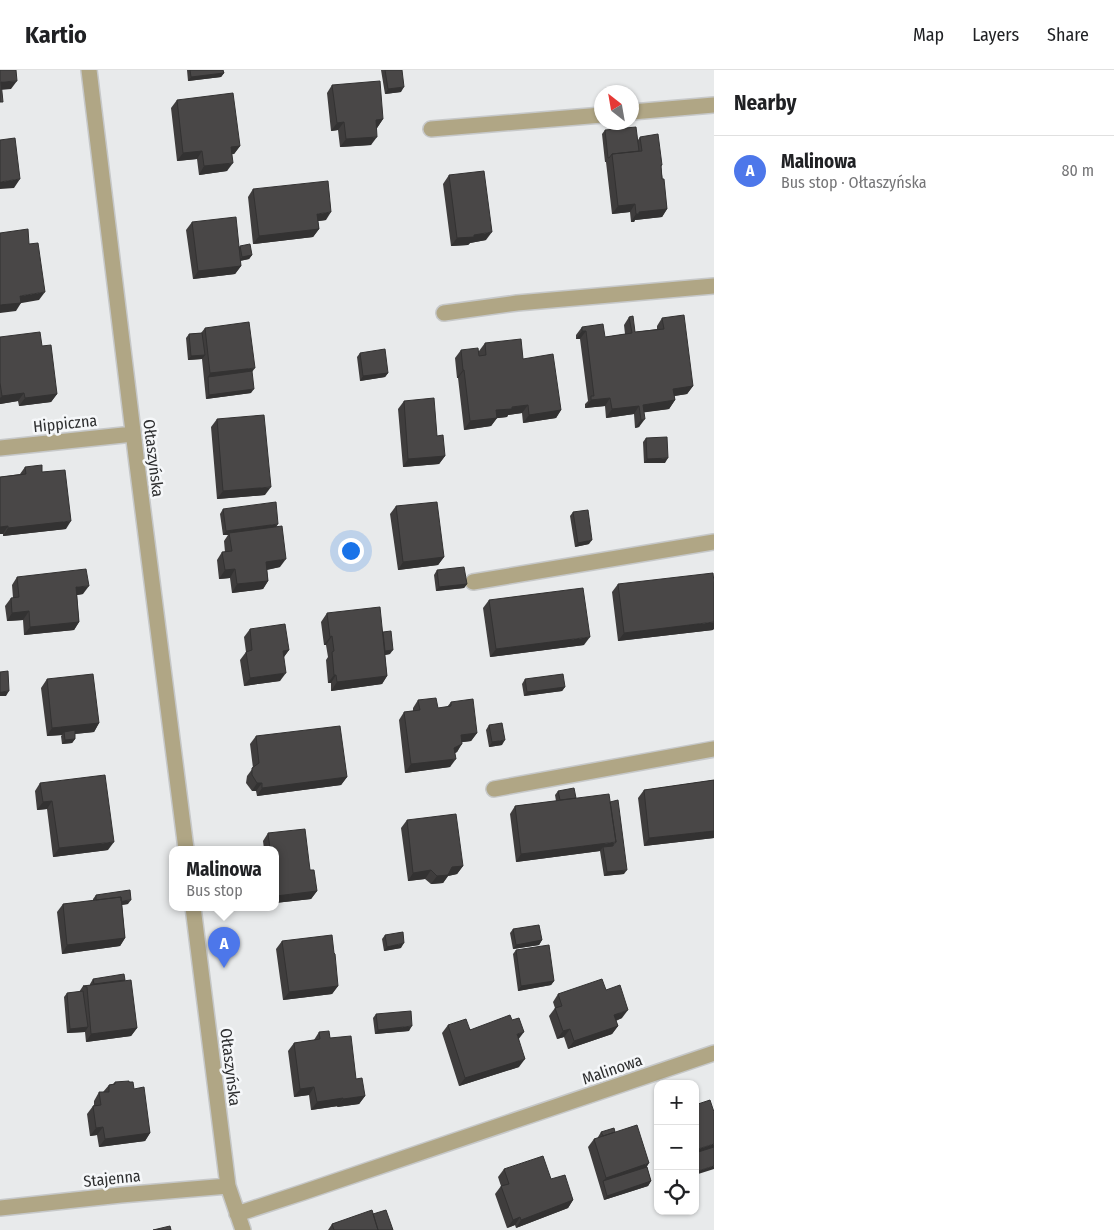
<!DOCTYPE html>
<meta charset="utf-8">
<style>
body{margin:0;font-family:"Fira Sans Condensed",sans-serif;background:#f2f2f2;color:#202124}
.controls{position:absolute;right:15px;bottom:15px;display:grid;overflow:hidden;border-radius:10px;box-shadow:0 1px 4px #0004}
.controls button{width:45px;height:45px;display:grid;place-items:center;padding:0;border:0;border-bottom:1px solid #e0e0e0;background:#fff;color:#202124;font:25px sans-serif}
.compass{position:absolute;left:594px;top:15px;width:45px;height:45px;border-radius:50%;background:#fff;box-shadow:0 1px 4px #0004;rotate:329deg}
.you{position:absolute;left:350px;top:480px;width:18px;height:18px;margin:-12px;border:4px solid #fff;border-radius:50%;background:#1a73e8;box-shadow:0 0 0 8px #1a73e833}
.badge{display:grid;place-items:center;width:32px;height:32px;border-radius:50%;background:#4d77ea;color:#fff;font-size:16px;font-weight:700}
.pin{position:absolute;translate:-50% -41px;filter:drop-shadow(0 1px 2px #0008)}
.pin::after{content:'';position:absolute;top:26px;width:18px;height:15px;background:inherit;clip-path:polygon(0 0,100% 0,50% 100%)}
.popup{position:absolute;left:169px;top:776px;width:110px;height:65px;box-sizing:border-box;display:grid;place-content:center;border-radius:10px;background:#fff;filter:drop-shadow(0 1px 4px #0005);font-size:16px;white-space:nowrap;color:#757577}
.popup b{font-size:19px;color:#202124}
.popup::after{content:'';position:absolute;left:50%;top:100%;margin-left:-10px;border:10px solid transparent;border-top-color:#fff}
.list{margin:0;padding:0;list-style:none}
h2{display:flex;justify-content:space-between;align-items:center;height:65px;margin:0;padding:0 20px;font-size:21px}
h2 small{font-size:16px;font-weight:400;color:#757577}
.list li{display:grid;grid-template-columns:32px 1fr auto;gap:15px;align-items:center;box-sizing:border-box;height:70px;padding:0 20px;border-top:1px solid #e0e0e0}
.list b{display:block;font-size:19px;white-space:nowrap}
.list p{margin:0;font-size:16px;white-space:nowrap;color:#757577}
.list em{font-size:16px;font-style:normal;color:#757577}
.icon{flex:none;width:28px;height:28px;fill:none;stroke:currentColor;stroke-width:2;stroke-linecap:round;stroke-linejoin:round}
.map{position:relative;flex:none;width:714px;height:1160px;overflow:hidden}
header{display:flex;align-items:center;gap:30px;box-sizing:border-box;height:70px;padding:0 25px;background:#fff;border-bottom:1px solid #e0e0e0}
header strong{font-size:24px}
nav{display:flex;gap:28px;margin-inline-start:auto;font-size:18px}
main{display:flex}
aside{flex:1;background:#fff}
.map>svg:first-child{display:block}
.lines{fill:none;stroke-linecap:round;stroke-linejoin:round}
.minor-casing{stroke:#c6c8c9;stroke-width:18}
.minor{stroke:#b0a685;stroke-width:15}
.wall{fill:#3f3d3d}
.shaded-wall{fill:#333232}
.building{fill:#494747;stroke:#333232}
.labels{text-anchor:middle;stroke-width:5;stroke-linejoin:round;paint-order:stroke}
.street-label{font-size:16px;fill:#2d2e2f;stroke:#f5f7f9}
</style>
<header>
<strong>Kartio</strong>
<nav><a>Map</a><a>Layers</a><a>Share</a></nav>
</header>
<main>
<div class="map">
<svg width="714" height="1160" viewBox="0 0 714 1160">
<rect width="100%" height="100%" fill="#e8eaeb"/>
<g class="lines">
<defs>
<path id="minor" d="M89,0L136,386L186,779
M632,42L714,35
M431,59L602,45
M444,243L517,233L714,216
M0,378L133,364
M473,512L714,472
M494,719L714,679
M193,837L228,1116L243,1160
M0,1138L121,1125L228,1116
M237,1144L304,1122L714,983"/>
</defs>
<!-- minor casing -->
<use href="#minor" class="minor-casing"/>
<!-- minor -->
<use href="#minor" class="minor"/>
</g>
<!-- wall -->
<path class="wall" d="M187,0H223L224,3L221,7L188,11Z
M381,0H402L401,22L385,24Z
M332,15L383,49L377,58H376L371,75L340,77L338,60L331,61L327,23Z
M177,30L240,76L234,84H232L227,101L199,105L197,89L177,91L171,38Z
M605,60L638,70L640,67L662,95L661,97L667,139L662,147L635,150L634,152H631L630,142L612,144L606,92H605L602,64Z
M449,105L486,170L470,173L468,175L451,176L443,114Z
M253,119L326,150L318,151L319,159L313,167L253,174L248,127Z
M192,152L239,177L240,176L252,185L249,189L240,191L241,196L235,204L193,209L186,160Z
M629,247L635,262L657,259V256L662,248L693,316L687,324L674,326L675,330L669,339L644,342L639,357L635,358L634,344L606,348L605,336L585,338V334L588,331L580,269H576V265L582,257L605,267L625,264L624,255Z
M205,258L252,302L251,323L206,329L202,289L188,290L186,268L189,264L201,263Z
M0,267L42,276L57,324L51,332L19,336L18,331L0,334Z
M485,273L523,289L561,340L556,348L523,353L522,343L508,345L507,347L497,348L491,356L464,360L458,308H457L455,288L461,280L479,281Z
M360,283L388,303L385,307L360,311L357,287Z
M404,331L437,366L445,386L439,394L403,397L398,339Z
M217,349L265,425L217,429L211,357Z
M646,368L665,393H644L643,372Z
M25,397L42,402L66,459L3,466V464H0V407L20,404Z
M396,436L444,487L438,495L398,500L390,444Z
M223,439L277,457L280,497L267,500L268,511L263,519L232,523L230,508L219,509L217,490L222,482H225L224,471L228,465H223L220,444Z
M573,442L589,474L575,477L570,446Z
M437,500L467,514L464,518L436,521L434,505Z
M17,507L83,524L77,525L79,552L74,560L24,565L23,550L7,551L5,536L11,528H13L12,515Z
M618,514L713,560L618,571L612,522Z
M489,530L584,575L490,587L483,538Z
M327,543L383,562L390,584L385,585L387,606L382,614L331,621V613H328L326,590L328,587L326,575H324L321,552Z
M250,559L289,580L284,587L280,611L244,616L240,590L246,582L244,567Z
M47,609L99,653L94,662L75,664V669L72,673L62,674L61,666L62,665L47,666L41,618Z
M525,609L565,617L562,621L524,626L522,614Z
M418,630L438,638L447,637L451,632L477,663L471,671L462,672L457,682L455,683L450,697L405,703L399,650L404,642L413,641V638Z
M489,655L502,675L489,677L486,660Z
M256,666L347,707L341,715L257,726L256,721H252L246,713L247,706L253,698L250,674Z
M714,710V768L644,776L638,728L644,720Z
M40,713L108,780L53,787L47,739L37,740L35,721Z
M558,721L576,728L624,804L604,806L600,781L516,792L510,744L515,736L556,731L555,725Z
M407,750L463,796L457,804L448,806L443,813L431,814L425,809L408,811L401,758Z
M268,763L310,800L317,821L311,829L275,833V779H264L263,771Z
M96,825L128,834L122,835L125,868L120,876L62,884L57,842L63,834L93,831V829Z
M513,859L542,870L539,875L513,879L510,863Z
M385,865L401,878L384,881L382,869Z
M282,871L338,916L332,924L283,930L276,879Z
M516,880L554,911L551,915L518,921L513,884Z
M93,909L125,910L137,958L131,966L86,972L85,962L67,963L64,927L67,923L79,922L83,916L90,915V914Z
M606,920L622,948L616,951L618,956L612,964L568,979L564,967L557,969L549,946L555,938L553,932L558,924Z
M376,944L409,961L375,964L373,948Z
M448,955L519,969V997L459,1016L442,963Z
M319,962L330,968L356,1009L365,1026L359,1034L337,1037L338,1036L311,1040L309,1025L294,1027L288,981L294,973L314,970Z
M115,1012H129L134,1019L150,1063L145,1071L99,1077L97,1065L90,1066L87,1044L93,1036L94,1035V1031L99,1022H103L109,1015L113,1014Z
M601,1062H615L647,1097L651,1111L648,1116L604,1130L588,1077L594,1069L599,1068L598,1067Z
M504,1099L551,1109L573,1130L568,1138L516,1158L515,1155L507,1158L495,1124L501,1116L498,1107Z
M373,1144L393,1160H328L332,1154Z"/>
<!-- shaded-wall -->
<path class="shaded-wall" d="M224,3L221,7L188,11L191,7Z
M17,11L11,19L0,20L1,12Z
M404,17L401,22L385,24L388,19Z
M383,49L377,58H370L376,50Z
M344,52L338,60L331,61L337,53Z
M377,67L371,75L340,77L346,69Z
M240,76L234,84L225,85L231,77Z
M202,81L197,89L177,91L183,83Z
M233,93L227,101L199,105L204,96Z
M20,109L14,118L0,119V112Z
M635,134L630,142L612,144L618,136Z
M667,139L662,147L635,150L634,152H631L636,144L639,142Z
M331,142L326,150L312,152L317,144Z
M319,159L313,167L253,174L259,166Z
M492,162L486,170L470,173L468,175L451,176L457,168Z
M252,185L249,189L239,191L242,187Z
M241,196L235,204L193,209L198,201Z
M45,222L39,230L16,234L21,233L16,241L0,243V235L20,226Z
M582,261H586L580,269H576Z
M205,285L202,289L188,290L191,286Z
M255,298L249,306L208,307L210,303Z
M463,300H464L458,308H457Z
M388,303L385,307L360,311L363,306Z
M693,316L687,324L668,327L673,319Z
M254,319L251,323L206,329L209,325Z
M24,323L18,331L0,334V328L2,326Z
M57,324L51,332L19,336L25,328Z
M610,328L605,336L585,338L591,330Z
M675,330L669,339L640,343L643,335Z
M528,335L522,343L508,345L507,347L490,349L496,340Z
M639,336L634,344L606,348L612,339Z
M561,340L556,348L523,353L529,345Z
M497,348L491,356L464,360L470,351Z
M645,349L639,357L635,358L641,350Z
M445,386L439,394L403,397L408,389Z
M668,388L665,393H644L647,389Z
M271,417L265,425L217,429L223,421Z
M71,451L66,459L3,466L8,458Z
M278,454L275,459L229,463L228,465H223L226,461Z
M8,456L3,464H0V457Z
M592,470L589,474L575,477L578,473Z
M444,487L438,495L398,500L403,492Z
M286,489L280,497L260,501L266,492Z
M235,499L230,508L219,509L225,500Z
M268,511L263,519L232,523L237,514Z
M467,514L464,518L436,521L439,517Z
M89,516L83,524L71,526L76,517Z
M29,541L23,550L7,551L12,543Z
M79,552L74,560L24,565L30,557Z
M714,552V559L713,560L618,571L624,563Z
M332,566L326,575H324L330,567Z
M590,567L584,575L490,587L496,579Z
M289,580L283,588V581Z
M393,580L390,584L379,586L382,581Z
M286,603L280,611L244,616L250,608Z
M334,605H336L331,613H328Z
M387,606L382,614L331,621L337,612Z
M565,617L562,621L524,626L527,622Z
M9,621L6,626H0V622Z
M99,653L94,662L64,665V662L62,665L47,666L52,658Z
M477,663L471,671L456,673L461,665Z
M75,669L72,673L62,674L65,670Z
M505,670L502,675L489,677L492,672Z
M462,674L457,682L449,686L454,678Z
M456,689L450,697L405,703L411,694Z
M347,707L341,715L257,726L262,718Z
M257,713H262L256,721H252Z
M52,731L47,739L37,740L43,732Z
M714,761V768L644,776L649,768Z
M114,772L108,780L53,787L59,778Z
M616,772L610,780L603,777L600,781L516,792L521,784Z
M463,796L457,804L448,806L443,813L431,814L437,806L452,797Z
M431,800L425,809L408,811L413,803Z
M627,800L624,804L604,806L607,802Z
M317,821L311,829L275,833V827L276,826Z
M131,830L128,834L94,838L97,834Z
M125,868L120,876L62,884L67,875Z
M542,870L539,875L513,879L516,875Z
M404,873L401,878L384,881L387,877Z
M554,911L551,915L518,921L521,916Z
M338,916L332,924L283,930L289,922Z
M628,940L622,948L609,953L614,945Z
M412,956L409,961L375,964L378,960Z
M618,956L612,964L568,979L574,971Z
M88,957L85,962L67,963L70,959Z
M137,958L131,966L86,972L91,964Z
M570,959L564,967L557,969L563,961Z
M524,962L518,970L517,964Z
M525,989L519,997L459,1016L465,1008Z
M314,1017L309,1025L294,1027L300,1019Z
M365,1026L359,1034L337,1037L343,1029Z
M343,1028L338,1036L311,1040L317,1032Z
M103,1057L97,1065L90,1066L96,1058Z
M150,1063L145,1071L99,1077L105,1069Z
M714,1074V1080L695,1086V1080Z
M649,1093L644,1102L603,1111L606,1108Z
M714,1096V1099L695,1105V1102Z
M651,1111L648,1116L604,1130L607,1126Z
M573,1130L568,1138L516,1158L521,1150Z
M520,1147L515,1155L507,1158L513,1150Z"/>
<!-- building -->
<path class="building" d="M0,0H16L17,11L1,12L3,32H0Z
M190,0H223L224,3L191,7Z
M385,0H402L404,17L388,19Z
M380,11L383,49L376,50L377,67L346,69L344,52L337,53L332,15Z
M233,23L240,76L231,77L233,93L204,96L202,81L183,83L177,30Z
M636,57L639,81L612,84L609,88H608L605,60Z
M658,64L662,95H661L662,109H664L667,139L639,142V144H636L635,134L618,136L612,84L642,81L640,67Z
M15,68L20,109L0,112V115V70Z
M484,101L492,162L474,165V167L457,168L449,105Z
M328,111L331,142L317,144L319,159L259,166L253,119Z
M236,147L241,196L198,201L192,152Z
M28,159L29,174L38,173L45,222L20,226L21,233L0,235V163Z
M250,174L252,185L242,187L240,176Z
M684,245L693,316L673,319L675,330L643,335L645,349L641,350L639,336L612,339L610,328L591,330V326H594L586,261H582V257L603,254L605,267L632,263L629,247L633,246L635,262L664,259L662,248Z
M249,252L255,298L210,303L205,258Z
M40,262L42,276L51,275L57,324L25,328L24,323L2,326L0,313V267Z
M202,263L205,285L191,286L189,264Z
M521,269L523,289L553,284L561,340L529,345L528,335L512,337V339L496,340L497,348L470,351L464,300H463L461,280L478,278L479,286L486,285L485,273Z
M385,279L388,303L363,306L360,283Z
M252,301L254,319L209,325L208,307Z
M434,328L437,366L443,365L445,386L408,389L404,331Z
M264,345L271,417L223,421L217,349Z
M667,367L668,388L647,389L646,368Z
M42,395V402L65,400L71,451L8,458V456L0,457V407L26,404L25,397Z
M276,432L278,454L226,461L223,439Z
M437,432L444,487L403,492L396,436Z
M588,440L592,470L578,473L573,442Z
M282,456L286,489L266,492L268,511L237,514L235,499L225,500L222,482L232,481L229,463Z
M464,497L467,514L439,517L437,500Z
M86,499L89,516L76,517L79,552L30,557L29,541L12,543L11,528L19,527L17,507Z
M713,503L714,512V552L624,563L618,514Z
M583,518L590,567L496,579L489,530Z
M380,537L387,606L337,612L336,605H334L332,582L334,581L332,566L330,567L327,543Z
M285,554L289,580L283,581L286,603L250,608L246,582L252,580L250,559Z
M391,561L393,580L385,581L383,562Z
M8,601L9,621L0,622V602Z
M93,604L99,653L52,658L47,609Z
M563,604L565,617L527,622L525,609Z
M436,628L438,638L451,636V632L473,629L477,663L461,665L462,674L454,678L456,689L411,694L404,642L420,640L418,630Z
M502,653L505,670L492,672L489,655Z
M340,656L347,707L262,718V713H257L252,705V698L259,693L256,666Z
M75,660V669L65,670L64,662Z
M105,705L114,772L59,778L52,731L43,732L40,713Z
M714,710V761L649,768L644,720Z
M574,718L576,728L560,730L558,721Z
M609,724L616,772L521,784L515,736Z
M618,730L627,800L607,802L603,777L613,776L616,772L610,732Z
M456,744L463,796L452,797L448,805L437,806L431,800L413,803L407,750Z
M305,759L310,800H314L317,821L276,826L275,818V779H270L268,763Z
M130,820L131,830L121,831V827L96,830V825Z
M121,827L125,868L67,875L63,834Z
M539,855L542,870L516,875L513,859Z
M403,862L404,873L387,877L385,865Z
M332,865L334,883L335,884L338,916L289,922L282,871Z
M549,875L554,911L521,916L516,880Z
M124,904L125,910L94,914L93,909Z
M602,909L606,920L620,915L628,940L614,945L618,956L574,971L570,959L563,961L555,938L562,936L558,924Z
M131,910L137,958L91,964L87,917L83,916Z
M83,921L88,957L70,959L67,923Z
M411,941L412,956L378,960L376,944Z
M510,945L512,950L519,948L524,962L517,964L525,989L465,1008L448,955L466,949L470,960Z
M329,961L330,968L351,966L356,1009L362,1008L365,1026L343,1029V1028L317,1032L314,1017L300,1019L294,973L320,969L319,962Z
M129,1011V1012H133L134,1019L144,1017L150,1063L105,1069L103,1057L96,1058L93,1036L101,1035L99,1022H109V1015L115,1014V1012Z
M710,1030L714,1042V1074L695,1080V1035Z
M637,1055L649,1093L606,1108L594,1069Z
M614,1058L615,1062L603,1066L601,1062Z
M714,1077V1096L695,1102V1083Z
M543,1086L551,1109L565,1105L573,1130L521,1150L520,1147L513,1150L501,1116L509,1114L504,1099Z
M647,1097L651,1111L607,1126L603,1111Z
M372,1140L378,1160H334L332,1154Z
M386,1140L393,1160H378L373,1144Z
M170,1156L171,1160H153Z"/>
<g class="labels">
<!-- street labels -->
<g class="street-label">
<text transform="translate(65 353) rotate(-6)" y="6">Hippiczna</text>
<text transform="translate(154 388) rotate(83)" y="6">Ołtaszyńska</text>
<text transform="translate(231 997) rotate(83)" y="6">Ołtaszyńska</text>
<text transform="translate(612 999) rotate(-19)" y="6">Malinowa</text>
<text transform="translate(112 1108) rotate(-6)" y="6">Stajenna</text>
</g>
</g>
</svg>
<div class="controls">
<button>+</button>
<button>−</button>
<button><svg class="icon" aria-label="locate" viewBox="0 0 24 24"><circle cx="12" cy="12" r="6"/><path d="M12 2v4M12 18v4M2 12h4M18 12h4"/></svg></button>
</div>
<svg class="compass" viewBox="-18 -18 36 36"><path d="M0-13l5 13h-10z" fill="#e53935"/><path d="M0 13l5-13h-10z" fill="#757577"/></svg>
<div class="you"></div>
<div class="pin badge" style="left:224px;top:898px">A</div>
<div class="popup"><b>Malinowa</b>Bus stop</div>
</div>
<aside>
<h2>Nearby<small></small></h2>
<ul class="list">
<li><span class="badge">A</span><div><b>Malinowa</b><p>Bus stop · Ołtaszyńska</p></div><em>80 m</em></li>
</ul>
</aside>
</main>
